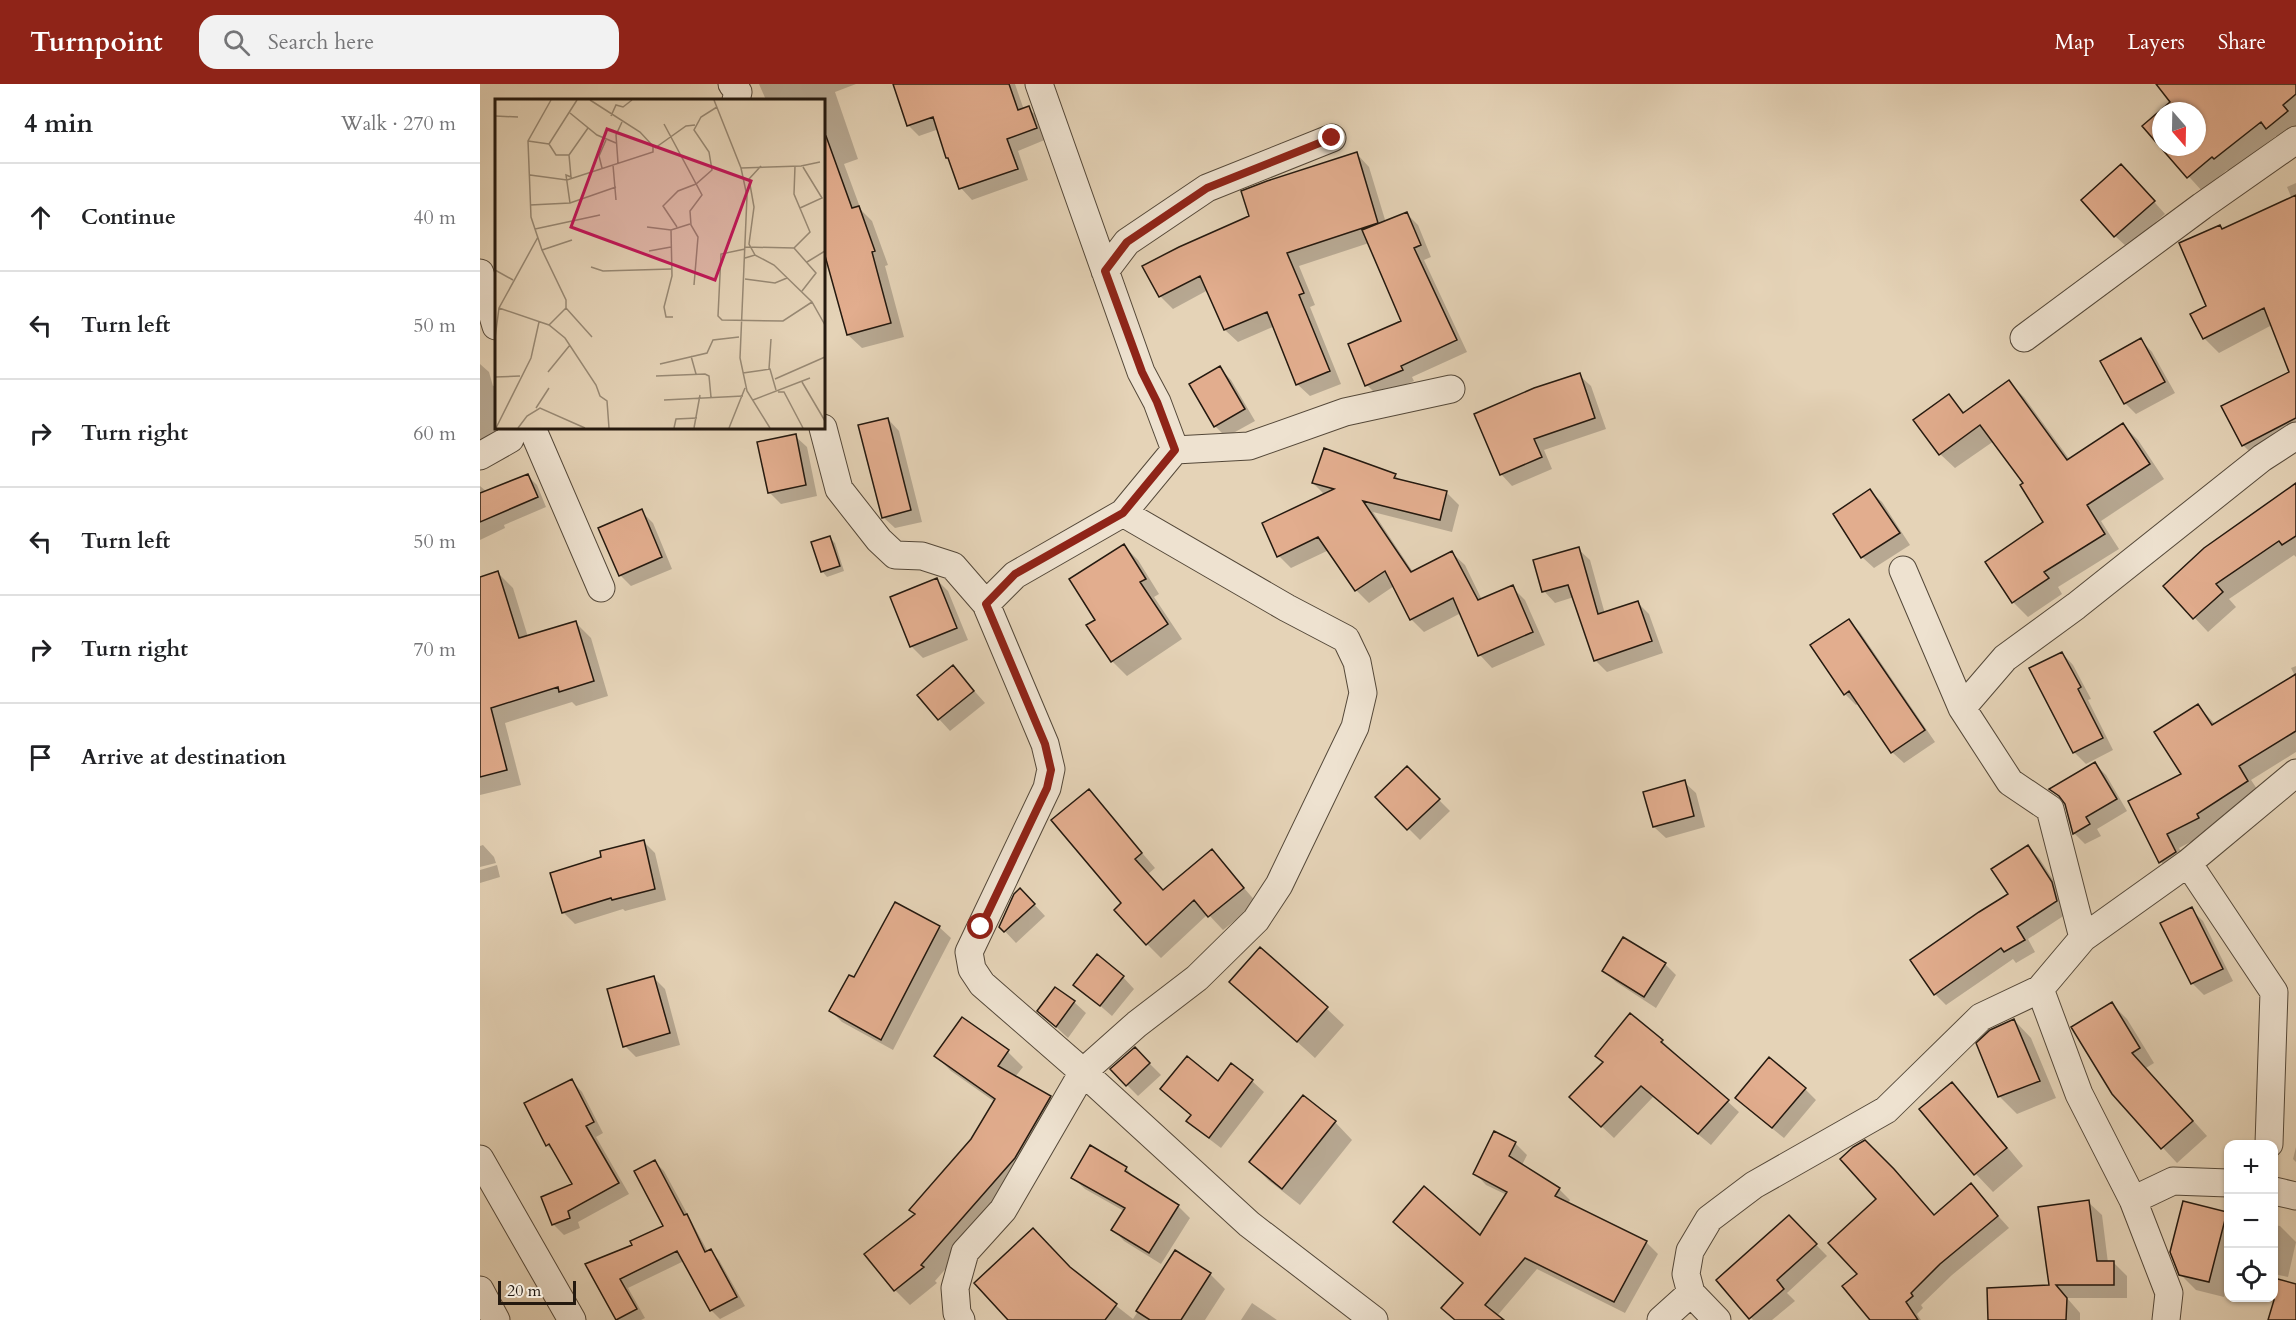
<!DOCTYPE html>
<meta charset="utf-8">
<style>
body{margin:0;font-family:Cardo,serif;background:#f2f2f2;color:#202124}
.controls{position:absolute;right:18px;bottom:18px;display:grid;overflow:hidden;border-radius:12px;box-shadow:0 2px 4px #0004}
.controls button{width:54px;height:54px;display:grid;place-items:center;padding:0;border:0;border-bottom:2px solid #e0e0e0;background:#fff;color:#202124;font:30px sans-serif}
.compass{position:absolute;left:1672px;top:18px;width:54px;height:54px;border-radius:50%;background:#fff;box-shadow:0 2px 4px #0004;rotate:160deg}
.scale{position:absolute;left:18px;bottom:15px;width:78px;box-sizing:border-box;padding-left:6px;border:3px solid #24190f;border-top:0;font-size:16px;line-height:21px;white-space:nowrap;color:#24190f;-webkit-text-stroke:4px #eee2d0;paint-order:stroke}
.stop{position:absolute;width:18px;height:18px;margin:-14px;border:4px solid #8f2418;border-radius:50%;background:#fff}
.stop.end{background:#8f2418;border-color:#fff;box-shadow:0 2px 6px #0008}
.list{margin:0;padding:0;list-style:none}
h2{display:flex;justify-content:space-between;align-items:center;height:78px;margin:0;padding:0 24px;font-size:26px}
h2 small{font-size:20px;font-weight:400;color:#757577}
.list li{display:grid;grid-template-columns:39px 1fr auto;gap:18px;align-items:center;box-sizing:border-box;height:108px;padding:0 24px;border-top:2px solid #e0e0e0}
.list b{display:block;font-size:22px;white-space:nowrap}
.list em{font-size:20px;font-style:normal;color:#757577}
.icon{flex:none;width:33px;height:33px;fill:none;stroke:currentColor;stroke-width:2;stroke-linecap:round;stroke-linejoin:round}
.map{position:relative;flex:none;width:1816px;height:1236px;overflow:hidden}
header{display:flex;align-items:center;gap:36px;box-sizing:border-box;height:84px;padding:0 30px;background:#8f2418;color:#fff}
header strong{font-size:28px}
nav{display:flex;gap:33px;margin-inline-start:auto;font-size:21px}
.search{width:420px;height:54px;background:#f2f2f2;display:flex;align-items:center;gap:15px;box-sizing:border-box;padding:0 21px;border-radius:18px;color:#757577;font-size:22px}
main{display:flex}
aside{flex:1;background:#fff}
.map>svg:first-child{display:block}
.shadow{fill:#0003}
.building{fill:#e2ad8e;stroke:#24190f;stroke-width:1.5;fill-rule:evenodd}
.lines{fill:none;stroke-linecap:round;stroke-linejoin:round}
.minor-casing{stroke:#544839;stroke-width:29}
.minor{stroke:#eee2d0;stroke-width:27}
.route{stroke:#8f2418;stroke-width:8}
.inset-road{fill:none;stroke:#988974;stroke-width:1.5}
.view{fill:#c2185b;fill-opacity:0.15;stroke:#c2185b;stroke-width:3}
.inset-edge{fill:none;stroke:#24190f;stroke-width:3}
</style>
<header>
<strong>Turnpoint</strong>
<div class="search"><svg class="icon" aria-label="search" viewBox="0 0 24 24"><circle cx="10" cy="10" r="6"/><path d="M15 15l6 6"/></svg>Search here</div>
<nav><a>Map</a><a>Layers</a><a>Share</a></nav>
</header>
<main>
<aside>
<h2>4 min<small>Walk · 270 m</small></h2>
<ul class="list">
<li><svg class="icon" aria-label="ahead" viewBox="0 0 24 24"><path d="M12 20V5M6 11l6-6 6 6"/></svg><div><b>Continue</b></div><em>40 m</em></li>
<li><svg class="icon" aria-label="left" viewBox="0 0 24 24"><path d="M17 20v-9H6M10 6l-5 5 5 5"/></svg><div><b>Turn left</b></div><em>50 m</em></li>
<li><svg class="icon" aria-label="right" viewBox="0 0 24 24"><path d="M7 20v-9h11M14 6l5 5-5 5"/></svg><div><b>Turn right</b></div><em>60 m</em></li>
<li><svg class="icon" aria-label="left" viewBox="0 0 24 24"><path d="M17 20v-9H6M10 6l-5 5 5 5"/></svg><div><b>Turn left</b></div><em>50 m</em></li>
<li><svg class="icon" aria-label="right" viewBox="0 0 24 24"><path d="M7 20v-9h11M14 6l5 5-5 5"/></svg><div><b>Turn right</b></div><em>70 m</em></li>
<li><svg class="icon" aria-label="arrive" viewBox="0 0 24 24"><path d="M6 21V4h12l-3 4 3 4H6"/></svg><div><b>Arrive at destination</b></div></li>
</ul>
</aside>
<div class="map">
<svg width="1816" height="1236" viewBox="0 0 1816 1236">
<rect width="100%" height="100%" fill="#e5d3b7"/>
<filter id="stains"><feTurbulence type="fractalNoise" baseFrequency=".00333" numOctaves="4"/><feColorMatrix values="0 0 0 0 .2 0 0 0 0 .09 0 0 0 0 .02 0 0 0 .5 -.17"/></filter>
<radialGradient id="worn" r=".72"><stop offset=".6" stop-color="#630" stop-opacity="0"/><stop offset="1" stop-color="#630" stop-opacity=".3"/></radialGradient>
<!-- shadow -->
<path class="shadow" d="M279,0H376L355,8L378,75L364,80L381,126L392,137L408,181L405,182L424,253L382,264L368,251L344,163V16H286Z
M423,0H535L544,26L548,24L560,35L567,55L538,67L548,96L492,116L481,104L471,77L468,74L459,45L439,52L428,41Z
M1690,0H1816V47L1802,58L1796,52L1749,88L1747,86L1722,107L1682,63H1717V27H1682L1692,18Z
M877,70L889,83L906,139L927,130L938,141L951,173L944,176L987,268L932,293L934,297L898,312L887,301L923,238L889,159L819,182L835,221L830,223L861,300L830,312L817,300L795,242L758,258L745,246L728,206L693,225L681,213L664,183L771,133Z
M1652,93L1685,130L1647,163L1635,152Z
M1816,99V345L1778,376L1763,361L1810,288L1792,241L1739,269L1725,255L1712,231L1728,222L1743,146L1812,115L1807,103Z
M1661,256L1672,268L1695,309L1656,330L1645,319Z
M0,280L9,288L13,302L16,301V344H42L0,363Z
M740,284L751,296L775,337L746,353L735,342Z
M1099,291L1111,302L1126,345L1064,366L1072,385L1032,402L1021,390Z
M1529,298L1544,313L1590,376L1643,341L1658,356L1684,395L1621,437L1639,465L1578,503L1582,510L1548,533L1533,518L1566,439L1545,399L1514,357L1475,384L1460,370L1469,312L1485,329Z
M408,335L419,347L442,438L415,444L403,433Z
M315,352L327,363L337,412L301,420L289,408Z
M47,391L57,401L66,423L24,441L25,444L0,456V402L7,408Z
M915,391L921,398L966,408L979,421L972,448L893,428L933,488L972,469L985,481L1002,516L1032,503L1045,516L1065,561L1012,584L1000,571L981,529L944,548L931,535L914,502L889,519L876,506L849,466L811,484L799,472L845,411L833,399Z
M1816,401V473L1814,471L1749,515L1756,523L1728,548L1685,502Z
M1390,407L1402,418L1430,461L1394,484L1382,473Z
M161,427L173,439L192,485L151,502L140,491Z
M349,453L355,459L364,487L347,493L342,487Z
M644,462L658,476L679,510L674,513L702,555L647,592L632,577L608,542L617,536Z
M1098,465L1110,476L1125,530L1158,519L1169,530L1183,569L1127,588L1116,577L1094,513L1075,519L1064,507Z
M18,489L33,504L48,553L96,539L111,554L128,612L96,622L92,618L25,639L41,701L0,711V494Z
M457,496L468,507L488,556L443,574L431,562Z
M1369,537L1380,548L1455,658L1424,679L1412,668L1379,619L1376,621L1365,610Z
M1582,569L1593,581L1611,615L1608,616L1633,666L1606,680L1594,668L1551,585Z
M1816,582V668L1771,696L1781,711L1732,747L1699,764L1708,782L1694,791L1681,778L1650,718L1703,691L1718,622L1736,641L1815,592L1811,584Z
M473,583L505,619L470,647L459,635Z
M1615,680L1626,691L1647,727L1617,745L1621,752L1605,760L1594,749L1585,718L1571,706Z
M927,684L970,727L940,756L897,713Z
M1204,698L1216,709L1225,743L1186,754L1174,743Z
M609,707L675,784L668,790L684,807L732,767L777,819L743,846L728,830L681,874L667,860L643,819Z
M163,757L175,769L186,816L145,827L143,825L95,840L83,828L123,774Z
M3,761L14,773L16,779L0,783V762Z
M1548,763L1559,774L1583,811L1588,829L1548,855L1555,868L1536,879L1533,875L1466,921L1455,910L1530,811Z
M17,781L20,793L0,799V786Z
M552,818L565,832L536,859L520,842Z
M1711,825L1723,837L1753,897L1724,911L1713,900L1682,840Z
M459,843L471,854L413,966L362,938L351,927L375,896Z
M1185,880L1196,891L1176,924L1136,898L1124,887Z
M173,893L185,905L200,961L156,973L145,962Z
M643,893L654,905L632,932L595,900Z
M751,898L846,924L864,941L835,974Z
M594,918L606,929L588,954L559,927Z
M1632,920L1647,935L1674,979L1666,984L1727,1052L1697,1079L1633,1010Z
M482,935L528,968L543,983L535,993L570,1013L585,1028L550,1089L455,1197L457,1199L430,1221L415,1206L436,1131L493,1056L515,1018L471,987L456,972Z
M1534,936L1551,954L1576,1014L1537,1030L1520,1013L1498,960Z
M1182,957L1259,1028L1231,1061L1173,1013L1134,1054L1103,1025Z
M655,965L681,991L658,1012L632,986Z
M92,997L102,1008L123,1049L116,1053L149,1110L98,1138L100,1144L84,1151L73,1140L94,1101L77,1071L67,1061Z
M772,997L784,1008L741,1064L720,1048L708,1037L712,1032L682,1005Z
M1472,1000L1489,1017L1543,1082L1513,1108L1496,1090L1442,1025Z
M1325,1005L1336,1016L1304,1054L1268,1025Z
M823,1013L855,1038L872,1056L820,1121L788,1096L771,1078Z
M1015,1049L1035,1059L1047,1071L1042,1081L1079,1105L1090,1116L1088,1120L1166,1158L1178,1170L1145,1229L1057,1185L1017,1232L1022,1236H976L984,1200L926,1149L1000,1153L1027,1111L1006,1101L995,1089Z
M1816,1063V1078L1813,1075Z
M175,1078L184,1087L228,1168L230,1167L239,1176L265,1222L240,1235L231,1226L204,1177L148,1204L165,1234L161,1236H138L107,1181L154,1161L185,1142Z
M646,1084L657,1097L698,1122L710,1134L681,1180L644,1157L633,1145L644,1127L605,1105L593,1094Z
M1491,1102L1529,1144L1472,1191L1441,1221L1443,1224L1437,1230L1441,1236H1392L1380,1190Z
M1608,1118L1622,1131L1628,1179H1634L1647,1192V1214H1587L1600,1229V1236H1509L1571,1203Z
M1704,1119L1748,1130V1196L1744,1213L1716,1206L1700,1190Z
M1309,1133L1347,1172L1307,1209L1315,1217L1292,1236H1273L1238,1196Z
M1794,1141L1800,1142L1816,1158L1808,1193L1794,1190Z
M695,1169L730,1190L745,1205L725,1236H530L593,1188L653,1235Z
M772,1219L797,1236H761Z"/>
<!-- building -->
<path class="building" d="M413,0H529L538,26L549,22L557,44L527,55L538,85L479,105L468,74H466L453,33L427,42Z
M1676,0H1816V10L1803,21L1808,27L1786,45L1781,38L1734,75L1732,73L1707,94L1662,42L1690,18ZM1681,27H1717V63H1681Z
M344,52H346L372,124L379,122L395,167L392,168L411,239L367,251L344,168Z
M877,68L898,139L807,169L824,209L819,211L850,287L816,301L787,228L744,246L720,192L679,213L662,182L699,163L769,132L761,107L787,97Z
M1641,80L1675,117L1634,153L1601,116Z
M1816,111V334L1762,362L1741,322L1809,288L1784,224L1723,255L1710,230L1726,222L1699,159L1740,141L1742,145Z
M927,128L941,161L934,164L977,256L921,282L923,286L885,302L868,260L921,237L882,146Z
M1661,254L1685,298L1644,320L1620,277Z
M740,282L765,325L734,343L709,300Z
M1100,289L1115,334L1054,355L1062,373L1020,391L994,330L1054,304Z
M1529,296L1587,376L1643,339L1670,380L1607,421L1625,450L1564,488L1569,494L1532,519L1505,478L1563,438L1540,401L1543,399L1500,341L1459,371L1433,336L1469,310L1483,329Z
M408,334L431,426L402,434L378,341Z
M316,350L326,401L288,409L277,358Z
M844,364L916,390L914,394L967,407L960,436L883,417L931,488L972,467L998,516L1033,501L1053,548L998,572L973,514L930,536L905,487L875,507L838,453L797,473L782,439L854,405L832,399Z
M48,390L58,413L0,438V409Z
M1816,399V452L1802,461L1799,457L1736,500L1743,508L1713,535L1683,502L1724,464Z
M1390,405L1420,449L1381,474L1353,430Z
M162,425L182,473L139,492L118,444Z
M350,452L360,482L341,488L331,458Z
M644,460L666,495L660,498L688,540L631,578L606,541L615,536L589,495Z
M1099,463L1118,530L1158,517L1172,557L1114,577L1088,501L1062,508L1053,476Z
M18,487L39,554L96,537L114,597L79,608L78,603L11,624L27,686L0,693V493Z
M457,494L477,544L430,563L410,513Z
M1369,535L1445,646L1411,669L1369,607L1364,611L1330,561Z
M1582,568L1601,603L1598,605L1623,654L1593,669L1549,584Z
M473,581L494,607L458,636L437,611Z
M1816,590V647L1759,682L1768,697L1717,730L1719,734L1687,750L1696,768L1679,779L1648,717L1701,690L1674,648L1718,620L1732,641Z
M1615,678L1637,715L1606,733L1610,740L1593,750L1585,720L1579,712L1569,705Z
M927,682L960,715L927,746L895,713Z
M1205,696L1214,732L1173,743L1163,708Z
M609,705L662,769L655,775L683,806L732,765L764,804L728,833L714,816L666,861L634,826L641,819L571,736Z
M164,756L175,805L132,816L131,814L82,829L70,789L121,773L120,767Z
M1548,761L1572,798L1577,817L1537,843L1545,856L1524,868L1521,864L1454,911L1430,876L1499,828L1528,810L1511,785Z
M540,804L555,820L524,848L519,843L534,810Z
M415,818L460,842L401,956L349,927L369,891L374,893Z
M1712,823L1743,885L1711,900L1680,839Z
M1143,853L1186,879L1164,913L1122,887Z
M780,863L848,923L817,958L749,898Z
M617,870L644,892L620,922L593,901Z
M174,892L190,949L143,963L127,905Z
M575,903L595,917L576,943L557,927Z
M1632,918L1660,964L1652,969L1713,1037L1681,1065L1632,1010L1591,943Z
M1150,929L1183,956L1181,958L1249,1016L1218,1050L1161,1002L1121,1043L1089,1013L1123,978L1115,972Z
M482,933L529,966L518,982L571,1012L535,1074L441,1181L444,1183L414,1207L384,1170L435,1130L429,1126L491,1055L515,1015L454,972Z
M1534,935L1560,997L1518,1013L1496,959L1510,946Z
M655,963L670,979L646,1002L630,985Z
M707,972L738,997L751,979L773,996L729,1054L706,1037L711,1031L680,1005Z
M1289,973L1326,1004L1292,1044L1255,1014Z
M92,995L114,1038L106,1042L139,1099L88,1127L90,1134L72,1141L61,1113L92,1100L69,1060L66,1062L44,1019Z
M1472,998L1527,1064L1494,1091L1439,1025Z
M823,1011L856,1037L802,1105L769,1078Z
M1014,1047L1036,1058L1029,1072L1080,1104L1075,1112L1167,1157L1134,1218L1045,1174L1005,1221L1024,1236H975L961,1224L983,1199L913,1138L944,1102L1000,1151L1027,1108L993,1090Z
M1385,1056L1414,1085L1454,1131L1491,1099L1518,1132L1460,1180L1431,1209L1433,1212L1426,1218L1438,1236H1390L1362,1202L1377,1190L1348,1159L1396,1115L1360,1075L1373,1063Z
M610,1061L647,1083L645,1087L699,1121L669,1169L631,1146L645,1124L591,1094Z
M175,1076L204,1131L207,1130L225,1168L231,1165L257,1213L230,1227L197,1167L140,1195L157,1225L136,1236L105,1180L152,1161L150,1157L183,1142L154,1087Z
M1609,1116L1617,1177H1634V1201H1576L1587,1214L1586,1236H1508L1507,1204L1569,1201L1558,1123Z
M1703,1117L1747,1128L1729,1198L1699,1191L1690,1168Z
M1309,1131L1337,1160L1297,1196L1304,1205L1269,1235L1236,1196Z
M553,1144L590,1183L637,1220L625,1236H528L494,1199Z
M695,1166L731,1189L701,1236H670L656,1227Z
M1794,1194L1816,1200V1236H1788L1794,1216Z"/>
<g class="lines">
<defs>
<path id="minor" d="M252,0L258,8L256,16
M559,0L661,288L677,318L695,366
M625,187L647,158L727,104L852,54
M0,189L16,242
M1544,254L1722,122L1816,56
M52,344L121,504
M343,344L359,405L399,456L415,471L442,472L473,482L506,520L565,660L571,685L567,704L489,868L492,885L502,900L603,988L769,1140L894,1236
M0,372L30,355L32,344
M1423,486L1482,624L1530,698L1570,725L1603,854
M506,520L535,491L643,429L695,366L769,362L865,328L971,305
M1482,624L1525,574L1596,522L1782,374L1816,352
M1708,779L1794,908L1789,1060
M1560,905L1599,1010L1653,1116L1689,1209L1686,1236
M0,1075L92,1236
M1794,1107L1816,1112
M1653,1116L1693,1097L1748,1099
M0,1206L16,1236
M481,1236L477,1229L475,1204L485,1168L523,1126L603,988L657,940L717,894L776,836L799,801L875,643L883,609L877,578L866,555L807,524L643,429
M1181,1236L1211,1209
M1237,1236L1211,1209L1206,1190L1210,1167L1229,1135L1274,1101L1406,1026L1501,933L1560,905L1603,854L1708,779L1816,689"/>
</defs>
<!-- minor casing -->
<use href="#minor" class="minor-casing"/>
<!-- minor -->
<use href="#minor" class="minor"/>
</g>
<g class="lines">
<!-- route -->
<path class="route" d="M501,843L567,704L571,686L565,660L506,520L535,490L643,429L695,366L677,318L662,288L625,187L647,158L727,104L852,54"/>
</g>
<!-- overview -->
<g transform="translate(15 15)">
<rect width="330" height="330" fill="#e5d3b7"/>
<path class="inset-road" d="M56,1L33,42L36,118L47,151L77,141M219,1L246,69L252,97L245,259L252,292L275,329M75,14L102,36L121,44M0,17L23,18M116,17L121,6L128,8L137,1M169,25L207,96L195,112L196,126L203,138L199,186M33,42L54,45M54,45L82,1M54,45L61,56H74M160,49L191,27L200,26M123,64L121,36L127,23M118,66L121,101M107,69L104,57L111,41M246,69L306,67L325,63M35,76L72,81L158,53V47L145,33L95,1M75,104L71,76L76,78L74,56L93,29M35,106L75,104L121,88M305,109L327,99L308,68M152,128L176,131L195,125M182,128L168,107L183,92L201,85L217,71L214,53L199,31L206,18L222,8M40,130L105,116M176,131L177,177L169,208L171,218H178M250,148L299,149L315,133L299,95L300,67M299,149L321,174L307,192M250,150L226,155L223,217L227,221L288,222L317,203M47,151L71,201V209L54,226M154,152L176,148M260,156L254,145L259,108L254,80L266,67M250,159L260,156L279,166L317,203L330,226M312,163L330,152M96,168L108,172L176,170M0,171L18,181M250,180L280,184L292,179M4,209L54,226L70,239L101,286L105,297L112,302L114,329M71,209L97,238M0,239L4,209L43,138M196,257L201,275M165,265L212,254L218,241L244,238M274,270L276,240M53,273L75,246M248,274L275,270L281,291M161,277L210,275L214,277L216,298M0,278L25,277M280,280L330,258M307,283L330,322M283,293H289L308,329M169,301L248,297M258,301L315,279M41,309L54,289M1,329L36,259L44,223M23,329L32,317L45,309L90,329M179,329L181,320L202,319M199,329L205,296M234,329L250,289"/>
<path class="view" d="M112,30L256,82L220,181L76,128Z"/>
<rect width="330" height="330" class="inset-edge"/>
</g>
<rect width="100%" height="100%" filter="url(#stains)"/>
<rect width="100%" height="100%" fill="url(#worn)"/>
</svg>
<div class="controls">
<button>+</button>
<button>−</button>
<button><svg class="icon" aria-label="locate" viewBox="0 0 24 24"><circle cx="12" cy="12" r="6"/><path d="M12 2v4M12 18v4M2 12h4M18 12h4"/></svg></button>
</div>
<svg class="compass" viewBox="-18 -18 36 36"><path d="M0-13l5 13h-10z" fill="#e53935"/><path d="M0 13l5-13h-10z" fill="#757577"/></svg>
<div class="scale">20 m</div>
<div class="stop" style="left:501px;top:843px"></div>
<div class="stop end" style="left:852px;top:54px"></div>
</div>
</main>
